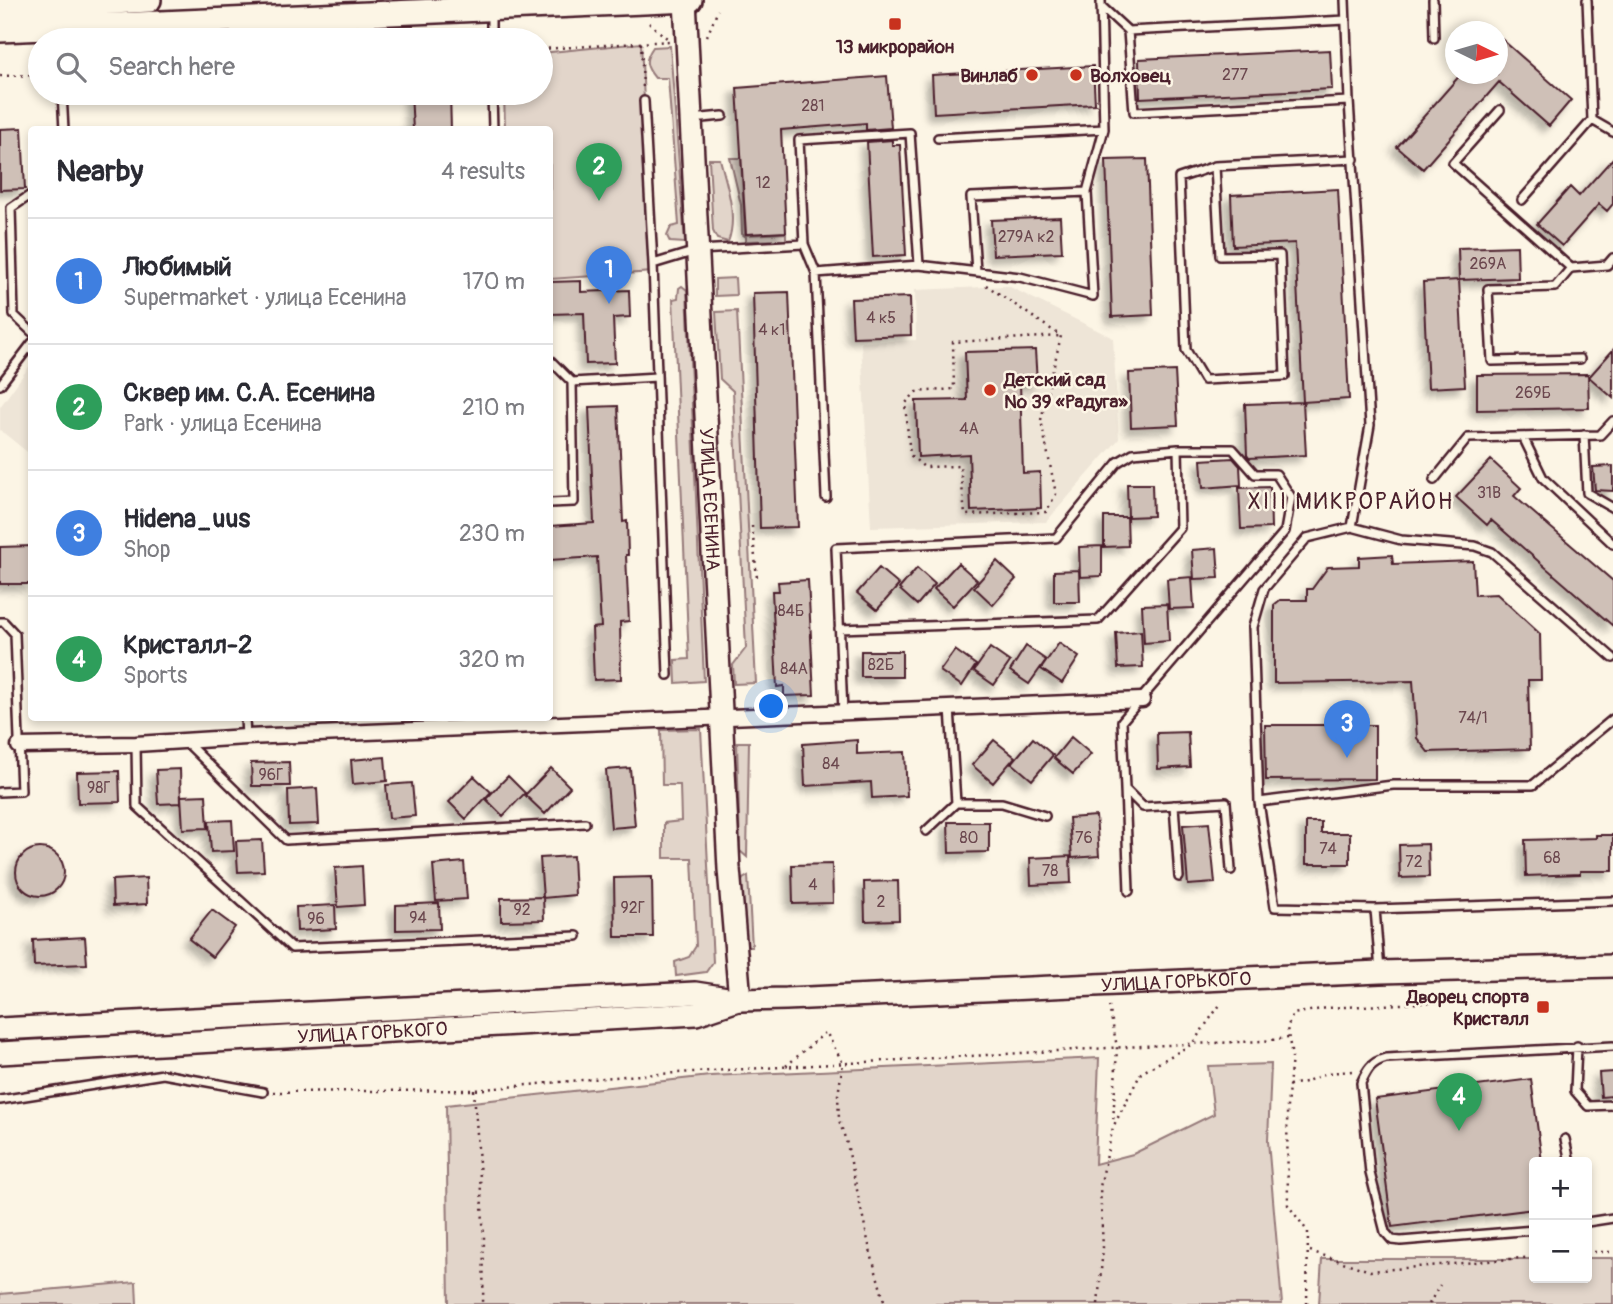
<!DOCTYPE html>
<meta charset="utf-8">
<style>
body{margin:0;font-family:Pangolin,sans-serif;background:#f7f7f7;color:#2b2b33}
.controls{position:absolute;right:21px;bottom:21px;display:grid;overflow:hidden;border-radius:7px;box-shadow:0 4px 10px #0003}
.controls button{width:63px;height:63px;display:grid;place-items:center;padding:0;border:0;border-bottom:2px solid #e1e1e2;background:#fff;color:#2b2b33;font:35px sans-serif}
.compass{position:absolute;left:1445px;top:21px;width:63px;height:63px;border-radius:50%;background:#fff;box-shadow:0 4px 10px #0003;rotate:95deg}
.you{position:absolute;left:772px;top:707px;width:24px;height:24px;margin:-18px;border:5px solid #fff;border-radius:50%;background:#1a73e8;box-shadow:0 0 0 10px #1a73e833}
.badge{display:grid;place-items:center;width:46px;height:46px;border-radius:50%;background:#c8321e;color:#fff;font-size:23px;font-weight:700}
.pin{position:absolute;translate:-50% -58px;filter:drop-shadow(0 2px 4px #0008)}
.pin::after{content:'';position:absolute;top:37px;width:24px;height:21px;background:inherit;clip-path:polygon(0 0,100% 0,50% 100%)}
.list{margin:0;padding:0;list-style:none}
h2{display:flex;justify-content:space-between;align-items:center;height:91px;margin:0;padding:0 28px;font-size:30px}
h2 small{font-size:23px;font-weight:400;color:#7c7c81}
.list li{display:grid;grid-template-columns:46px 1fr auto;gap:21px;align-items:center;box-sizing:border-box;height:126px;padding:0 28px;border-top:2px solid #e1e1e2}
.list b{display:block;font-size:26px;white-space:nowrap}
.list p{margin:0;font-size:23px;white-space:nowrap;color:#7c7c81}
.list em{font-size:23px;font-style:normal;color:#7c7c81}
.icon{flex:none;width:38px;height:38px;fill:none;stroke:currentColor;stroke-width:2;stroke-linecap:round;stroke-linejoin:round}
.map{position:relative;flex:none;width:1613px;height:1304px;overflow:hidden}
.search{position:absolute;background:#fff;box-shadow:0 4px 10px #0003;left:28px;top:28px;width:525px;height:77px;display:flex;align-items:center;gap:18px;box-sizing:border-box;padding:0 24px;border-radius:38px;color:#7c7c81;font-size:26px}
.panel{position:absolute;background:#fff;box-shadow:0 4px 10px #0003;left:28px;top:126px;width:525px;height:595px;border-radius:7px}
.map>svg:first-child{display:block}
.built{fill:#eee5d7}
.green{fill:#e2d5ca;stroke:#967a7a;stroke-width:2}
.building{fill:#cfc0b7;stroke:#4a1f2b;stroke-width:2;filter:url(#shadow)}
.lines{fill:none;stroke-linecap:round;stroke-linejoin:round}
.lane-casing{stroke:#4a1f2b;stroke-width:12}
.street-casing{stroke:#4a1f2b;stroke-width:19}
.secondary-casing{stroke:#4a1f2b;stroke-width:26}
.primary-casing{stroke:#4a1f2b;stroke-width:28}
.path{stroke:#4a1f2b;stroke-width:2.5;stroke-dasharray:2 5;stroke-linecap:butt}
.lane{stroke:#fcf5e5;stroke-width:7}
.street{stroke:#fcf5e5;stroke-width:14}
.secondary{stroke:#fcf5e5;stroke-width:21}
.primary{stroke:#fcf5e5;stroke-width:23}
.poi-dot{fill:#c8321e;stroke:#fcf5e5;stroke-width:2.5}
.labels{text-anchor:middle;stroke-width:5;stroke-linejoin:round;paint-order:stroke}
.number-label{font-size:16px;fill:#6b474e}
.poi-label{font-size:19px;font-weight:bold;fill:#4a1f2b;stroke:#fcf5e5;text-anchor:end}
.street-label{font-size:19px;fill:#4a1f2b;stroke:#fcf5e5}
.quarter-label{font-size:23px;letter-spacing:2px;fill:#4a1f2b;stroke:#fcf5e5}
</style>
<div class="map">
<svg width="1613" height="1304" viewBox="0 0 1613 1304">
<defs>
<filter id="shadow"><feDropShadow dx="-6" dy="6" stdDeviation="3.5" flood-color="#0004"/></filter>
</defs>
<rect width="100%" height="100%" fill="#fcf5e5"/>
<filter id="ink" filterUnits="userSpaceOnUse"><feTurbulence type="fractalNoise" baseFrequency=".0143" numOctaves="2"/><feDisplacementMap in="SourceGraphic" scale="14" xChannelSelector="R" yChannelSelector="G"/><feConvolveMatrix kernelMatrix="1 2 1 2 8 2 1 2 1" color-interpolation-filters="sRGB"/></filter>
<g filter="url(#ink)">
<!-- built -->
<path class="built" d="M1008,286L1113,338L1119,439L1046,522L871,527L861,342L916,340L915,290Z
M31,364V455L0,430V407Z"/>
<!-- green -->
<path class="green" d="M641,43L653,272L550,279V130L505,129L504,93H541V53Z
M670,46L685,243L670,242L667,236L671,227L679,225L668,78H655C645,66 644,60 653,47Z
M730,158H741L745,235L786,233V240L746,241V237L742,234L741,205Z
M709,159H720C727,186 738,217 728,242L717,239L713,231Z
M735,278L736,295L715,296V279Z
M682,286L687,290L704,681L676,683L675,660L689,659L673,299L678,298L679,288Z
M737,311L756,683L734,684L733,665L746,648L733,391L720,379L716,312Z
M701,729L713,962L706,972L676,976L675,962L689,957L696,946L692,858H664V823L681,821L680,785H662L661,730Z
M737,742H749L747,857L740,851Z
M748,876L752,947H743L741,884L743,879Z
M1099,1058L1095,1164L1133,1154L1214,1114L1208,1066L1271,1064L1268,1141L1282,1304H449L446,1105L710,1076Z
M1587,1258H1613V1304H1319L1322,1259H1534V1278H1587Z
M136,1282L137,1304H0V1294Z"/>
<!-- building -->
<path class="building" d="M1497,35L1571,100L1549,126L1499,82L1423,169L1397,147L1461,74H1497Z
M1330,50L1332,89L1140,98L1139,59Z
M1093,66L1095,104L934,113L932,75Z
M887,76L891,128L866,130V123L781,130L786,232L746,234L737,88Z
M411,93H450L451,130H413Z
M22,128L25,189L0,190V129Z
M892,140V145H900L906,255L873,257L867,142Z
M1613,158V204L1607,211L1599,204L1562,246L1537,224L1570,187L1579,196Z
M1147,159L1153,315L1112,317L1106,160Z
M1338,189L1349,399L1303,402L1295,243L1233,246L1231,195Z
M1060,217L1062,252L993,255L991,220Z
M1517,246L1518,278L1459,280L1458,248Z
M1459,280L1465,386L1428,388L1423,282Z
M581,281V292L629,290L630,317L613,318L615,363L586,364L584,313L550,314V282Z
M789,292L798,527L760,528L753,293Z
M910,297L911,335L853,337L851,299Z
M1035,350L1037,383H1020L1023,473L1040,472L1041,508L971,511L969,454L918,457L916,401L967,400L965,352Z
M1613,350V398L1589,377Z
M1175,371L1178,425L1131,427L1129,373Z
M1588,374L1589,408L1477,410V375Z
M1303,402L1306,455L1249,458L1247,455L1245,404Z
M618,406L623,522L627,521L628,555H626L629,621L620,622L621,679L594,680L592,628L601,627L597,557L550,560V526L594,523L589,407Z
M1233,458L1240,466L1241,485L1203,488L1201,460Z
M1491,460L1521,488L1514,496L1613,581V626L1491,520L1487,525L1456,497Z
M1613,466V491L1595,490L1593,467Z
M1127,484H1152L1153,516L1128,517Z
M1270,487L1271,528L1241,529L1239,488Z
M1104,517H1127L1128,546L1104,547Z
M32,546V584H0V547Z
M1102,546V576L1080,577L1079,547Z
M1217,548L1219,578L1194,579L1192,550Z
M1392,555L1393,564L1473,561L1475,595L1497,594L1540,634L1541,680H1528L1530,749L1428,752L1417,738L1413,681L1274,683V605L1280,600H1307V589H1312L1328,567L1359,566V557Z
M997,561L1016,579L993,605L974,587Z
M958,563L977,580L953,606L934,589Z
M879,568L899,585L877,610L857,593Z
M917,568L935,584L917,605L899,589Z
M1079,570L1080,602H1054V571Z
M1192,577L1194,608L1169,609L1167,579Z
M808,580L814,695L784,696V686L777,687L772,591H779L778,582Z
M1167,604L1169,641L1144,643L1142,605Z
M1141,631L1143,667L1118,668L1116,633Z
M1059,643L1079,657L1062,683L1041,669Z
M1026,646L1046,660L1029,684L1010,671Z
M990,648L1010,662L994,685L974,671Z
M955,650L976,665L962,686L940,671Z
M861,651H902V677H861Z
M1265,725H1375V779L1266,780Z
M1188,732L1190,767L1158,769L1157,733Z
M1071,737L1091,754L1073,774L1054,758Z
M1033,738L1053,755L1032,780L1012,763Z
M857,740V754L905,752L907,796L872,798L871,782L805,786L803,744Z
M994,740L1015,757L993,783L972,765Z
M385,757L387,781L353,784L351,760Z
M289,762L290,786H252L251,763Z
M551,768L570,787L545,814L525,795Z
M630,768L635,826L611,828L606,770Z
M180,769L181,803L158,804L156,770Z
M119,771L120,802L78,803L77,772Z
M474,776L491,792L466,819L449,802Z
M508,776L525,793L503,816L486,799Z
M412,783L415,816L389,818L386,785Z
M317,788L319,824L289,825L288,790Z
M206,795L208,828L183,829L181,796Z
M1096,816L1099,856L1072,858L1069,818Z
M232,820L234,851L211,852L209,821Z
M948,822H989V852L949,853Z
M1306,822H1321V833H1350V864H1306Z
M1209,823L1215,883L1188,885L1183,825Z
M1596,835H1613V871H1580V874L1526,876L1525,840L1596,838Z
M262,840L264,871L238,872L236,841Z
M1428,844L1429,877L1400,878L1399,845Z
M16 872a24 24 0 1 1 48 0a24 24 0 1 1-48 0Z
M573,856L575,895L543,898L540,858Z
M1070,856L1071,883L1031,885L1030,858Z
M464,862L467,899L436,901L433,865Z
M832,864L833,903L793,904L792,865Z
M362,866L364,905L338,907L335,868Z
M652,877L653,937H615L614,878Z
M146,878L147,904L113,906L112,880Z
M898,881L899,920L865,921L864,882Z
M543,897L544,920L501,921V898Z
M439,903L440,929L396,930V905Z
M335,905L336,929L297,931L296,907Z
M212,910L235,927L212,957L189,939Z
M85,937L87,964L34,966L33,940Z
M1613,1072V1096L1601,1097L1599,1073Z
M1531,1079L1542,1162H1534V1209L1392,1227L1375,1099Z"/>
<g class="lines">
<defs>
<path id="lane" d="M1345,0L1349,101L1370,425L1352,527L1307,538L1264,589L1253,627L1259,802L1275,907L1375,909L1613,901
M1433,0L1434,38
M1587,0L1592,120
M1101,6L1128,31L1134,112L1349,101
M491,13V40
M1128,31L1346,20
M62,93L64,130
M492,93L493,130
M644,101L653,264
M1500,110L1453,163L1571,268
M692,119L723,116
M938,138L1104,129
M1215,166L1220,256L1280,255L1285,376L1204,380L1186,350L1179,178L1215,166L1354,159
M32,194L11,208L14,315L32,332
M1522,200L1592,120L1613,132
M804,244L816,273L919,265L1020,277L1093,296L1087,192L1104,129L1101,0
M976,271L971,197L1087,192
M816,273L826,497
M1580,359L1492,361L1488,289L1555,287L1571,268L1607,265L1613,258
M550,360L572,382L574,502L550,503
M572,382L657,377
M0,385L32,343
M1584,435L1587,493L1613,508
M1523,437L1543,478L1613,544
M1178,449H1233L1255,474H1276L1291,497L1285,531L1122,721L1125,789L1143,807L1226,802L1231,870
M1434,480L1468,438L1600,435L1613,421
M1352,527L1401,540L1475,546L1492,552L1613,658
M0,622H4L15,634L21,791L0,792
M839,629L1098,620L1180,528L1178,449L1133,453L1118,462L1056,538L836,548L843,712
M668,675L653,264L699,250L804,244L799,140L910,133L919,265
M950,708L956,803H1002L1045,816
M245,718L246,737
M186,742L286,840L585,823
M136,744L137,806L292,948L577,936
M1125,789L1129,891
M1259,802L1393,785H1533L1613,719
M1174,805L1179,877
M926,831L956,803
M1375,909L1380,971
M1577,1046L1575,1091L1588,1106L1613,1105
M0,1100L163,1074L263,1092
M1565,1139L1570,1162
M1587,1222L1613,1218
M1534,1230L1401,1241L1392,1240L1385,1232L1370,1173L1361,1083C1367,1070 1371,1062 1386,1058L1613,1046"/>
<path id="street" d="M19,746L136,744L246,737L1142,700"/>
<g id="secondary">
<path id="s1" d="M685,0L729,869L740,1000"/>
<path id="s2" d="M0,1029L695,993L740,1000L786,999L1380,972L1613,966"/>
<path id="s3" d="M0,1053L696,1014L735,1001"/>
</g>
<path id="primary" d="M0,8L149,0
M0,30L690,0"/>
</defs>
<!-- lane casing -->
<use href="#lane" class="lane-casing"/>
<!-- street casing -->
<use href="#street" class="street-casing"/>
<!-- secondary casing -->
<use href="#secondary" class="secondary-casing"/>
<!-- primary casing -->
<use href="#primary" class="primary-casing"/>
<!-- path -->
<path class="path" d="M649,23L668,39
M707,36L718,10
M641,43L643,88
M541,49L670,41
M0,76L40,75
M986,285L1061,336L1041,420L1056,494L1046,512L965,515L960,466L924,467L910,455L905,404L916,392L954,389L953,342L1061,336
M752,526L757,578
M1109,1006L1117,1047L1113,1124
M786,1066L826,1032L843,1063L838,1095L839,1120L847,1144L870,1250L885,1304
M1289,1085L1305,1082L1327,1073L1353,1071
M474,1090L484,1236L483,1304
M273,1092L474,1090L625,1076L1143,1046L1263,1041L1288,1038
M1310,1251L1370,1271L1534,1257
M1587,1252H1613
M1098,1304L1103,1248L1100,1187L1113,1127L1141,1073L1192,1044L1222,1002
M1307,1304L1308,1232L1288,1205L1287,1107L1292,1057L1287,1028L1293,1014L1327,1008L1529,997
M1429,1304L1440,1285"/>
<!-- lane -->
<use href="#lane" class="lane"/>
<!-- street -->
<use href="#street" class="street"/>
<!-- secondary -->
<use href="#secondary" class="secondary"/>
<!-- primary -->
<use href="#primary" class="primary"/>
</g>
</g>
<!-- markers -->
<g class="poi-dot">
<rect x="888" y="17" width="14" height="14" rx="3.5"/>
<circle cx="1032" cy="75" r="7"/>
<circle cx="1076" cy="75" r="7"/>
<circle cx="990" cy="390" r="7"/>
<rect x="1536" y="1000" width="14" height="14" rx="3.5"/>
</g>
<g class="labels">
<!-- number labels -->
<g class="number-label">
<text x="1235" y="80">277</text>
<text x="813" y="111">281</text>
<text x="763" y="188">12</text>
<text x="1026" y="242">279А к2</text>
<text x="1488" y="269">269А</text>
<text x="881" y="323">4 к5</text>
<text x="772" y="335">4 к1</text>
<text x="1533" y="398">269Б</text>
<text x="969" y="434">4А</text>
<text x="1489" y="498">31В</text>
<text x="791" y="616">84Б</text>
<text x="881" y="670">82Б</text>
<text x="794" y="674">84А</text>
<text x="1473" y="723">74/1</text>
<text x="831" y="769">84</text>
<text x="271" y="780">96Г</text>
<text x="99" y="793">98Г</text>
<text x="969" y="843">80</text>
<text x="1084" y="843">76</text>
<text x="1328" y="854">74</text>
<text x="1552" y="863">68</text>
<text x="1414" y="867">72</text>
<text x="1050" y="876">78</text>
<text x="813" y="890">4</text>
<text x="881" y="907">2</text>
<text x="633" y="913">92Г</text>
<text x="522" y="915">92</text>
<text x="418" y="923">94</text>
<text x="316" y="924">96</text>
</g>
<!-- poi labels -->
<g class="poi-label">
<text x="895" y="53" text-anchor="middle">13 микрорайон</text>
<text x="1018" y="82">Винлаб</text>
<text x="1090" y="82" text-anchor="start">Волховец</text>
<text x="1004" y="386" text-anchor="start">Детский сад<tspan x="1004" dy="22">№ 39 «Радуга»</tspan></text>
<text x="1529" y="1003">Дворец спорта<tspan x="1529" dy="22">Кристалл</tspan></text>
</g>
<!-- street labels -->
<g class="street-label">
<text dy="7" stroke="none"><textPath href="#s1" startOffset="500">УЛИЦА ЕСЕНИНА</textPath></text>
<text dy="7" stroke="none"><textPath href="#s2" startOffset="1178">УЛИЦА ГОРЬКОГО</textPath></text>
<text dy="7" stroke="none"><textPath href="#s3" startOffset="373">УЛИЦА ГОРЬКОГО</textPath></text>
</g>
<!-- quarter labels -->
<g class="quarter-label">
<text x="1351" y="509">XIII МИКРОРАЙОН</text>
</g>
</g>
</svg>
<div class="controls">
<button>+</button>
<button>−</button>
</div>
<svg class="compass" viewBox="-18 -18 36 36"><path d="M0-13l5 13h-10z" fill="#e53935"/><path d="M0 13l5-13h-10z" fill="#7c7c81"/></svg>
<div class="you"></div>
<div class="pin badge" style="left:609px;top:304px;background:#3f7fe0">1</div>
<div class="pin badge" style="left:599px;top:201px;background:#2e9e5b">2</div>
<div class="pin badge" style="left:1347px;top:758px;background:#3f7fe0">3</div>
<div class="pin badge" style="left:1459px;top:1131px;background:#2e9e5b">4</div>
<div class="search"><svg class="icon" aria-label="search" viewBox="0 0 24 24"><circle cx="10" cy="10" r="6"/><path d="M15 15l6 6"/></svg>Search here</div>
<section class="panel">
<h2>Nearby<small>4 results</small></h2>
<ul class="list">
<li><span class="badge" style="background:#3f7fe0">1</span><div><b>Любимый</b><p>Supermarket · улица Есенина</p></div><em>170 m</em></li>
<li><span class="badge" style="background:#2e9e5b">2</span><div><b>Сквер им. С.А. Есенина</b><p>Park · улица Есенина</p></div><em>210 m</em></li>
<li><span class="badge" style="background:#3f7fe0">3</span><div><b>Hidena_uus</b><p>Shop</p></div><em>230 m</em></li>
<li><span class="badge" style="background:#2e9e5b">4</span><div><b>Кристалл-2</b><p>Sports</p></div><em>320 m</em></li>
</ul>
</section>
</div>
